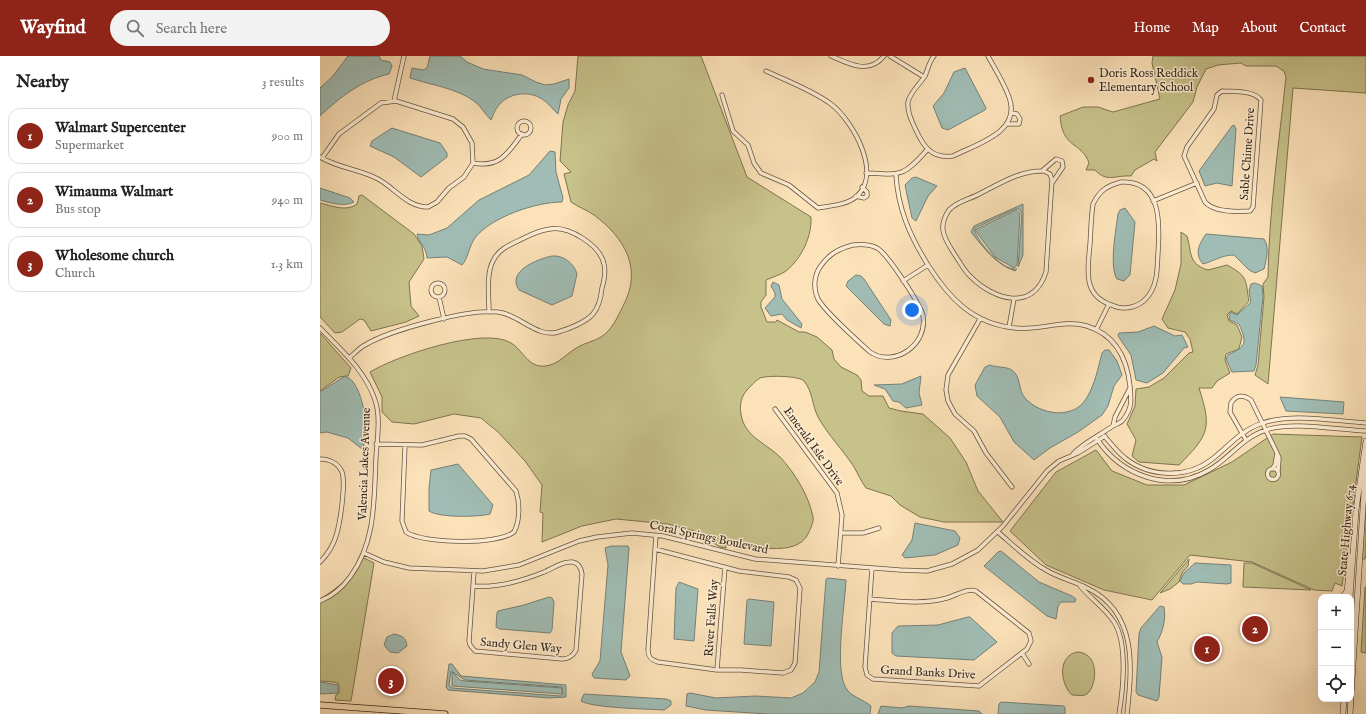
<!DOCTYPE html>
<meta charset="utf-8">
<style>
body{margin:0;font-family:"IM FELL English",serif;background:#f2f2f2;color:#222}
.controls{position:absolute;right:12px;bottom:12px;display:grid;overflow:hidden;border-radius:8px;box-shadow:0 4px 16px #0002}
.controls button{width:36px;height:36px;display:grid;place-items:center;padding:0;border:0;border-bottom:1px solid #e0e0e0;background:#fff;color:#222;font:20px sans-serif}
.you{position:absolute;left:592px;top:254px;width:14px;height:14px;margin:-10px;border:3px solid #fff;border-radius:50%;background:#1a73e8;box-shadow:0 0 0 6px #1a73e833}
.badge{display:grid;place-items:center;width:26px;height:26px;border-radius:50%;background:#8f2418;color:#fff;font-size:13px;font-weight:700}
.pin{position:absolute;translate:-50% -50%;border:2px solid #fff;box-shadow:0 1px 4px #0006}
.list{margin:0;padding:0;list-style:none}
h2{display:flex;justify-content:space-between;align-items:center;height:52px;margin:0;padding:0 16px;font-size:17px}
h2 small{font-size:13px;font-weight:400;color:#767676}
.list li{display:grid;grid-template-columns:26px 1fr auto;gap:12px;align-items:center;box-sizing:border-box;height:56px;margin:0 8px 8px;padding:0 8px;border:1px solid #e0e0e0;border-radius:12px}
.list b{display:block;font-size:15px;white-space:nowrap}
.list p{margin:0;font-size:13px;white-space:nowrap;color:#767676}
.list em{font-size:13px;font-style:normal;color:#767676}
.icon{flex:none;width:22px;height:22px;fill:none;stroke:currentColor;stroke-width:2;stroke-linecap:round;stroke-linejoin:round}
.map{position:relative;flex:none;width:1046px;height:658px;overflow:hidden}
header{display:flex;align-items:center;gap:24px;box-sizing:border-box;height:56px;padding:0 20px;background:#8f2418;color:#fff}
header strong{font-size:19px}
nav{display:flex;gap:22px;margin-inline-start:auto;font-size:14px}
.search{width:280px;height:36px;background:#f2f2f2;display:flex;align-items:center;gap:10px;box-sizing:border-box;padding:0 14px;border-radius:22px;color:#767676;font-size:15px}
main{display:flex}
aside{flex:1;background:#fff}
.map>svg:first-child{display:block}
.green{fill:#c7c18a;stroke:#7e7452}
.water{fill:#a0bdb5;stroke:#768177;fill-rule:evenodd}
.lines{fill:none;stroke-linecap:round;stroke-linejoin:round}
.minor-casing{stroke:#685641;stroke-width:5}
.secondary-casing{stroke:#362819;stroke-width:6}
.primary-casing{stroke:#362819;stroke-width:7}
.minor{stroke:#fdecd2;stroke-width:3.5}
.secondary{stroke:#fdecd2;stroke-width:5}
.primary{stroke:#fce2b9;stroke-width:5.5}
.poi-dot{fill:#8f2418;stroke:#fdecd2;stroke-width:1.5}
.labels{text-anchor:middle;stroke-width:3;stroke-linejoin:round;paint-order:stroke}
.poi-label{font-size:12px;fill:#362819;stroke:#fdecd2;text-anchor:start}
.street-label{font-size:12px;fill:#362819;stroke:#fdecd2}
</style>
<header>
<strong>Wayfind</strong>
<div class="search"><svg class="icon" aria-label="search" viewBox="0 0 24 24"><circle cx="10" cy="10" r="6"/><path d="M15 15l6 6"/></svg>Search here</div>
<nav><a>Home</a><a>Map</a><a>About</a><a>Contact</a></nav>
</header>
<main>
<aside>
<h2>Nearby<small>3 results</small></h2>
<ul class="list">
<li><span class="badge">1</span><div><b>Walmart Supercenter</b><p>Supermarket</p></div><em>900 m</em></li>
<li><span class="badge">2</span><div><b>Wimauma Walmart</b><p>Bus stop</p></div><em>940 m</em></li>
<li><span class="badge">3</span><div><b>Wholesome church</b><p>Church</p></div><em>1.3 km</em></li>
</ul>
</aside>
<div class="map">
<svg width="1046" height="658" viewBox="0 0 1046 658">
<rect width="100%" height="100%" fill="#fce2b9"/>
<filter id="stains"><feTurbulence type="fractalNoise" baseFrequency=".005" numOctaves="4"/><feColorMatrix values="0 0 0 0 .2 0 0 0 0 .09 0 0 0 0 .02 0 0 0 .5 -.17"/></filter>
<radialGradient id="worn" r=".72"><stop offset=".6" stop-color="#630" stop-opacity="0"/><stop offset="1" stop-color="#630" stop-opacity=".3"/></radialGradient>
<!-- green -->
<path class="green" d="M258,0H381L427,121L491,161C492,180 482,202 466,215C461,219 452,221 446,224V239L441,246V251L447,266H456L457,264L479,276H485L497,281L512,294L514,303L521,311L537,319L541,324L542,335L549,340H563L569,352L581,355L603,358L630,382L646,406L658,435L683,466H624L600,461L580,449L571,440L546,432C541,425 538,418 534,411C523,394 508,379 498,361C492,349 493,336 484,325C480,320 448,319 440,322C436,324 431,330 427,334C419,343 419,355 423,366C429,382 448,389 460,401C475,417 489,440 493,461C494,466 490,474 488,478C476,503 427,489 406,485V492L400,491L374,475L348,468L296,463L262,470L222,486L223,457L220,456L222,429L205,405L178,376L161,362L134,358L94,368L72,366L62,356V341L50,316C76,300 164,270 191,287C203,294 208,312 225,310C238,309 247,297 258,291C265,287 274,285 281,281C292,274 297,262 303,250C323,213 305,182 274,159C267,154 258,151 251,146L244,118L251,116L240,105L243,66L248,49L255,35Z
M833,0H1046V37L973,32L948,328L935,319L938,309L944,241L943,228L948,221C949,154 959,87 966,21L964,15L956,10H926L921,7L898,9L886,13L877,31L873,46L835,96L837,105L834,103L815,114L811,120C795,119 787,127 775,114H766L769,107C762,86 742,93 740,60L763,51H778L793,56L840,43L832,7Z
M42,139L94,178L102,190L104,203L89,226L91,250L99,260L86,266L51,275L44,264L40,263L22,276L15,277L0,261V147C12,150 27,156 37,148L39,140Z
M861,176L867,180C872,197 868,208 888,214L907,209C929,221 925,224 929,245L917,258L911,255L907,259L909,265L917,269L922,281L919,293L906,298L905,304L910,317L897,325L892,332H879C892,372 889,379 859,409L819,406L812,400L816,384L807,368L815,350L816,333L829,331L844,322L869,297L873,296L870,283L865,276L848,272L842,263L855,234L861,208Z
M0,277L31,312L28,320L19,321L0,335Z
M953,378L1042,381L1022,530L1015,527L1012,535L994,534L932,506L870,499L832,544L784,534L726,509L690,475L736,416L776,394L792,415L827,429H864L912,406Z
M1046,433V498L1045,503H1041Z
M42,501L54,507L31,645L15,644L16,639L19,637V628L14,626L0,625V543C18,532 32,521 42,501Z
M869,503L868,510L862,517L859,526L850,533L840,537Z
M924,507H932L991,534L923,531Z
M1045,531H1046V597L1041,596Z
M758,596C782,598 776,635 765,639C761,640 756,639 752,639C740,628 737,599 758,596Z"/>
<!-- water -->
<path class="water" d="M28,0H59L61,4L70,6L72,10L69,18C42,24 20,41 0,60V32L13,20Z
M110,0H140L147,6L163,13L202,19L216,26L225,29L234,28L249,23V32L241,43L238,58C232,53 229,47 222,43C208,34 188,37 178,50C174,55 173,60 171,64C165,58 161,50 154,45C136,32 111,29 90,22L92,12L103,14L107,12Z
M645,12L666,52L665,54L628,74L622,72L613,50L624,37L634,16Z
M914,69L916,73L912,130L897,127L885,130L879,115L912,70Z
M72,72L120,87L127,97V101L101,121L74,101L50,90L52,85Z
M230,95L235,96L236,116L243,142L242,146C216,146 171,161 155,182C149,190 148,203 142,209L127,201L107,202C106,189 98,187 97,178L109,179L127,172L159,144L209,119Z
M596,121L617,130L608,140L596,165L592,162L585,129L592,122Z
M0,132L30,142L34,146C25,151 10,147 0,144Z
M703,148V199L698,211L702,157L699,153H695L655,172L654,174C659,187 682,215 697,213L695,215C675,208 664,192 651,176L654,170Z
M805,152L815,166L810,219L804,225L797,223C789,211 796,173 798,158L800,154Z
M696,154L700,157L697,209L694,212L675,201L655,174Z
M886,178L944,183C950,191 946,205 944,213L935,217L929,214L914,199C902,199 894,205 883,208C874,198 879,188 886,178Z
M232,200C243,199 254,207 257,218L252,240L232,249L199,234C186,215 218,203 232,200Z
M536,219L541,220L544,223L571,264L570,270L564,268L526,230L528,225Z
M453,226L459,229L462,243L482,268L481,272L467,264L462,258L451,260L445,252L455,241V237L451,230Z
M935,227L942,230L943,240L936,309L934,315L912,316L906,303L908,299C927,290 927,287 919,268L910,264L909,259L911,256L917,259L931,246L929,235L931,228Z
M834,270L855,280L862,279L868,291L864,292L843,317L827,327L816,324L811,299L798,280L799,277L818,276Z
M785,294H789L797,305L802,319L794,330L788,350L782,359L758,376L730,392L714,404L694,386L680,361L657,340L655,329L665,311L670,309C677,312 688,310 693,315C701,321 698,334 705,342C720,359 753,364 766,343C775,329 778,312 782,297Z
M25,320C43,325 51,379 42,393L28,382L7,376L0,377V336Z
M601,320L599,337L602,349L586,352L579,346L573,345L565,333L554,329L582,328Z
M960,341L1024,346L1023,358L966,355Z
M138,408L173,449L170,458C159,461 119,462 109,455V432L111,414Z
M595,467L635,475L640,482L638,489L615,499L585,502L582,499L592,484Z
M291,490H308L309,492L301,596L310,620L306,624L274,622L272,618L280,605L288,509L285,492Z
M681,495L719,526L752,540L756,543L755,546H741L738,550L736,563L727,560L664,510L678,496Z
M875,507L911,509V527L907,528L877,526L871,528H863L860,525L864,517Z
M508,522L526,524C525,548 514,613 526,632C531,641 543,643 551,650L550,658H447L386,654L366,650L367,638L370,637L396,642L435,640L471,642L483,637L495,626L499,616L506,523Z
M359,526L378,533L374,585L354,583L356,532Z
M229,541L232,542L234,546L232,574L230,577L180,573L176,571L177,557L178,555L204,549Z
M429,543L454,546L451,590L424,588L427,544Z
M840,550L844,551C846,564 843,575 837,586L842,601L839,641L837,645L818,639L816,636L819,578L821,572Z
M648,561H650L677,586L654,604L576,600L572,597V577L578,570L618,569Z
M74,578C82,580 86,581 87,590L78,597L70,596L64,589L67,581Z
M129,608H132L141,620L246,629V641L229,642L128,634L126,631ZM131,615L145,624L242,631L243,638L241,640L132,632L129,629Z
M132,616L140,624L144,625L242,632V638L132,630Z
M0,626L18,629V637L0,638Z
M264,638L346,643L351,645V649L344,654C328,653 272,652 261,645Z
M681,646L744,650L745,652V658H678L679,648Z
M561,650L582,652L589,650L659,655L662,658H558Z"/>
<g class="lines">
<defs>
<path id="minor" d="M511,0C529,8 549,19 564,0
M570,0L604,21
M614,0C609,6 608,13 605,20C600,28 590,36 588,46C587,55 591,64 595,72C603,90 611,103 633,100C657,88 702,76 689,41C684,27 675,13 668,0
M902,35C914,36 933,34 941,44L933,151L930,155C916,156 894,156 885,146L864,100L867,91L894,53L897,39Z
M402,39L413,75L428,89L434,107L441,117L469,129L498,152C510,150 526,149 536,141C563,118 533,65 511,48C492,34 467,25 446,15
M74,45L84,0
M197 72a7 7 0 1 1 14 0a7 7 0 1 1-14 0Z
M688,68H699L700,63L697,58L692,57
M0,101C18,112 39,113 58,123C75,132 87,151 108,151L117,146L129,132L144,121L153,107L152,87L143,71L133,63L76,45L61,47L19,78L2,102
M153,107C180,112 188,97 202,78
M722,115L736,103L742,105L743,111L732,127
M724,115L730,118L732,124L726,216C713,256 674,244 651,221C644,215 640,206 635,199C630,191 624,183 623,174C622,167 625,160 629,154C637,145 651,143 661,137C681,127 701,114 724,115Z
M546,117C581,119 583,121 607,94
M576,119C578,153 590,180 608,209C629,242 653,268 695,272C719,275 744,263 767,270C796,279 807,302 810,330C811,344 813,351 803,364C801,367 796,368 793,370C780,379 763,387 753,398
M801,126C842,124 840,168 838,197C837,210 838,224 831,236C825,246 815,252 803,252C798,252 794,250 789,248C762,238 768,211 770,188C771,174 771,161 773,148C780,134 787,130 801,126Z
M536,140L544,142L547,140V136L542,131
M833,145L877,127
M533,189C541,188 549,188 557,192C567,197 601,249 603,260C608,289 574,312 550,296C538,285 505,256 498,243C493,233 494,220 500,211C509,198 518,193 533,189Z
M583,225L608,209
M111 234a7 7 0 1 1 14 0a7 7 0 1 1-14 0Z
M119,241L124,263
M660,263L628,319L626,334L628,345L635,358L654,375L666,397L692,431
M689,271L694,243
M0,272C21,294 45,314 55,344C61,361 57,384 56,401C54,443 56,486 30,521C22,532 13,540 0,545
M776,274L789,248
M29,302C34,298 39,292 45,289C70,274 155,250 183,257C202,262 219,282 238,276C249,273 266,266 273,258C279,251 281,241 282,232C284,225 286,216 284,208C280,189 249,170 230,173C220,174 212,178 204,182C192,188 179,192 173,205C166,218 169,240 169,256
M455,353L517,437L522,459L518,510
M793,370L795,361L810,332
M784,380C791,387 797,396 805,402C829,421 866,423 891,404C907,392 920,375 940,368C970,356 1014,365 1046,367
M777,383C801,419 848,438 889,414C909,403 923,381 946,374C971,365 1018,374 1046,375
M926,384L910,356L911,347C916,339 923,338 931,344L957,397
M56,388L102,389L139,380H145L151,383L196,435C200,447 200,465 194,476C178,489 103,488 86,476L82,465L85,389
M0,403C9,403 18,407 22,416C26,428 20,468 16,480C13,490 7,499 0,506
M947.5 418a5.5 5.5 0 1 1 11 0a5.5 5.5 0 1 1-11 0Z
M952,413L955,409L957,397L959,402L958,416
M678,476C693,489 708,504 726,514C739,522 754,525 767,532C818,556 812,612 807,658
M521,477H543L559,472
M335,493L419,515L469,521L476,524L480,532L475,607L471,614L463,617L421,614H397L338,606C331,604 328,601 328,594L336,479
M44,497L64,506L89,512L163,515L199,509L259,485L277,481L312,477L343,480L435,503L580,514L607,515L632,508L658,494L683,470L727,415L739,405L758,397L785,380
M153,530L149,585L150,589L155,595L242,603C249,603 253,600 256,594L262,518C261,511 257,505 250,506C241,506 232,513 224,516C202,525 177,532 153,530L154,516
M760,530C771,543 785,552 794,566C808,587 803,634 799,658
M550,543C576,545 602,549 627,542C637,539 647,532 656,535L709,577L711,585L707,593L659,630L553,623L547,619L545,611L552,512
M702,597L709,608
M397,614L405,511"/>
<path id="secondary" d="M1023,541L1027,535L1031,500
M1030,541L1036,454L1046,385
M1031,549L1032,571
M1031,640L1046,405
M1023,658L1024,643
M1030,658L1031,643"/>
<path id="primary" d="M0,649L125,658"/>
</defs>
<!-- minor casing -->
<use href="#minor" class="minor-casing"/>
<!-- secondary casing -->
<use href="#secondary" class="secondary-casing"/>
<!-- primary casing -->
<use href="#primary" class="primary-casing"/>
<!-- minor -->
<use href="#minor" class="minor"/>
<!-- secondary -->
<use href="#secondary" class="secondary"/>
<!-- primary -->
<use href="#primary" class="primary"/>
</g>
<!-- markers -->
<circle class="poi-dot" cx="771" cy="24" r="4"/>
<g class="labels">
<!-- poi labels -->
<g class="poi-label">
<text x="779" y="21">Doris Ross Reddick<tspan x="779" dy="14">Elementary School</tspan></text>
</g>
<!-- street labels -->
<g class="street-label">
<text transform="translate(927 98) rotate(-86)" y="4">Sable Chime Drive</text>
<text transform="translate(494 390) rotate(54)" y="4">Emerald Isle Drive</text>
<text transform="translate(44 408) rotate(-88)" y="4">Valencia Lakes Avenue</text>
<text transform="translate(1026 474) rotate(-85)" y="4">State Highway 674</text>
<text transform="translate(389 481) rotate(12)" y="4">Coral Springs Boulevard</text>
<text transform="translate(391 562) rotate(-86)" y="4">River Falls Way</text>
<text transform="translate(201 589) rotate(5)" y="4">Sandy Glen Way</text>
<text transform="translate(608 616) rotate(3)" y="4">Grand Banks Drive</text>
</g>
</g>
<rect width="100%" height="100%" filter="url(#stains)"/>
<rect width="100%" height="100%" fill="url(#worn)"/>
</svg>
<div class="controls">
<button>+</button>
<button>−</button>
<button><svg class="icon" aria-label="locate" viewBox="0 0 24 24"><circle cx="12" cy="12" r="6"/><path d="M12 2v4M12 18v4M2 12h4M18 12h4"/></svg></button>
</div>
<div class="you"></div>
<div class="pin badge" style="left:887px;top:593px">1</div>
<div class="pin badge" style="left:935px;top:573px">2</div>
<div class="pin badge" style="left:71px;top:625px">3</div>
</div>
</main>
